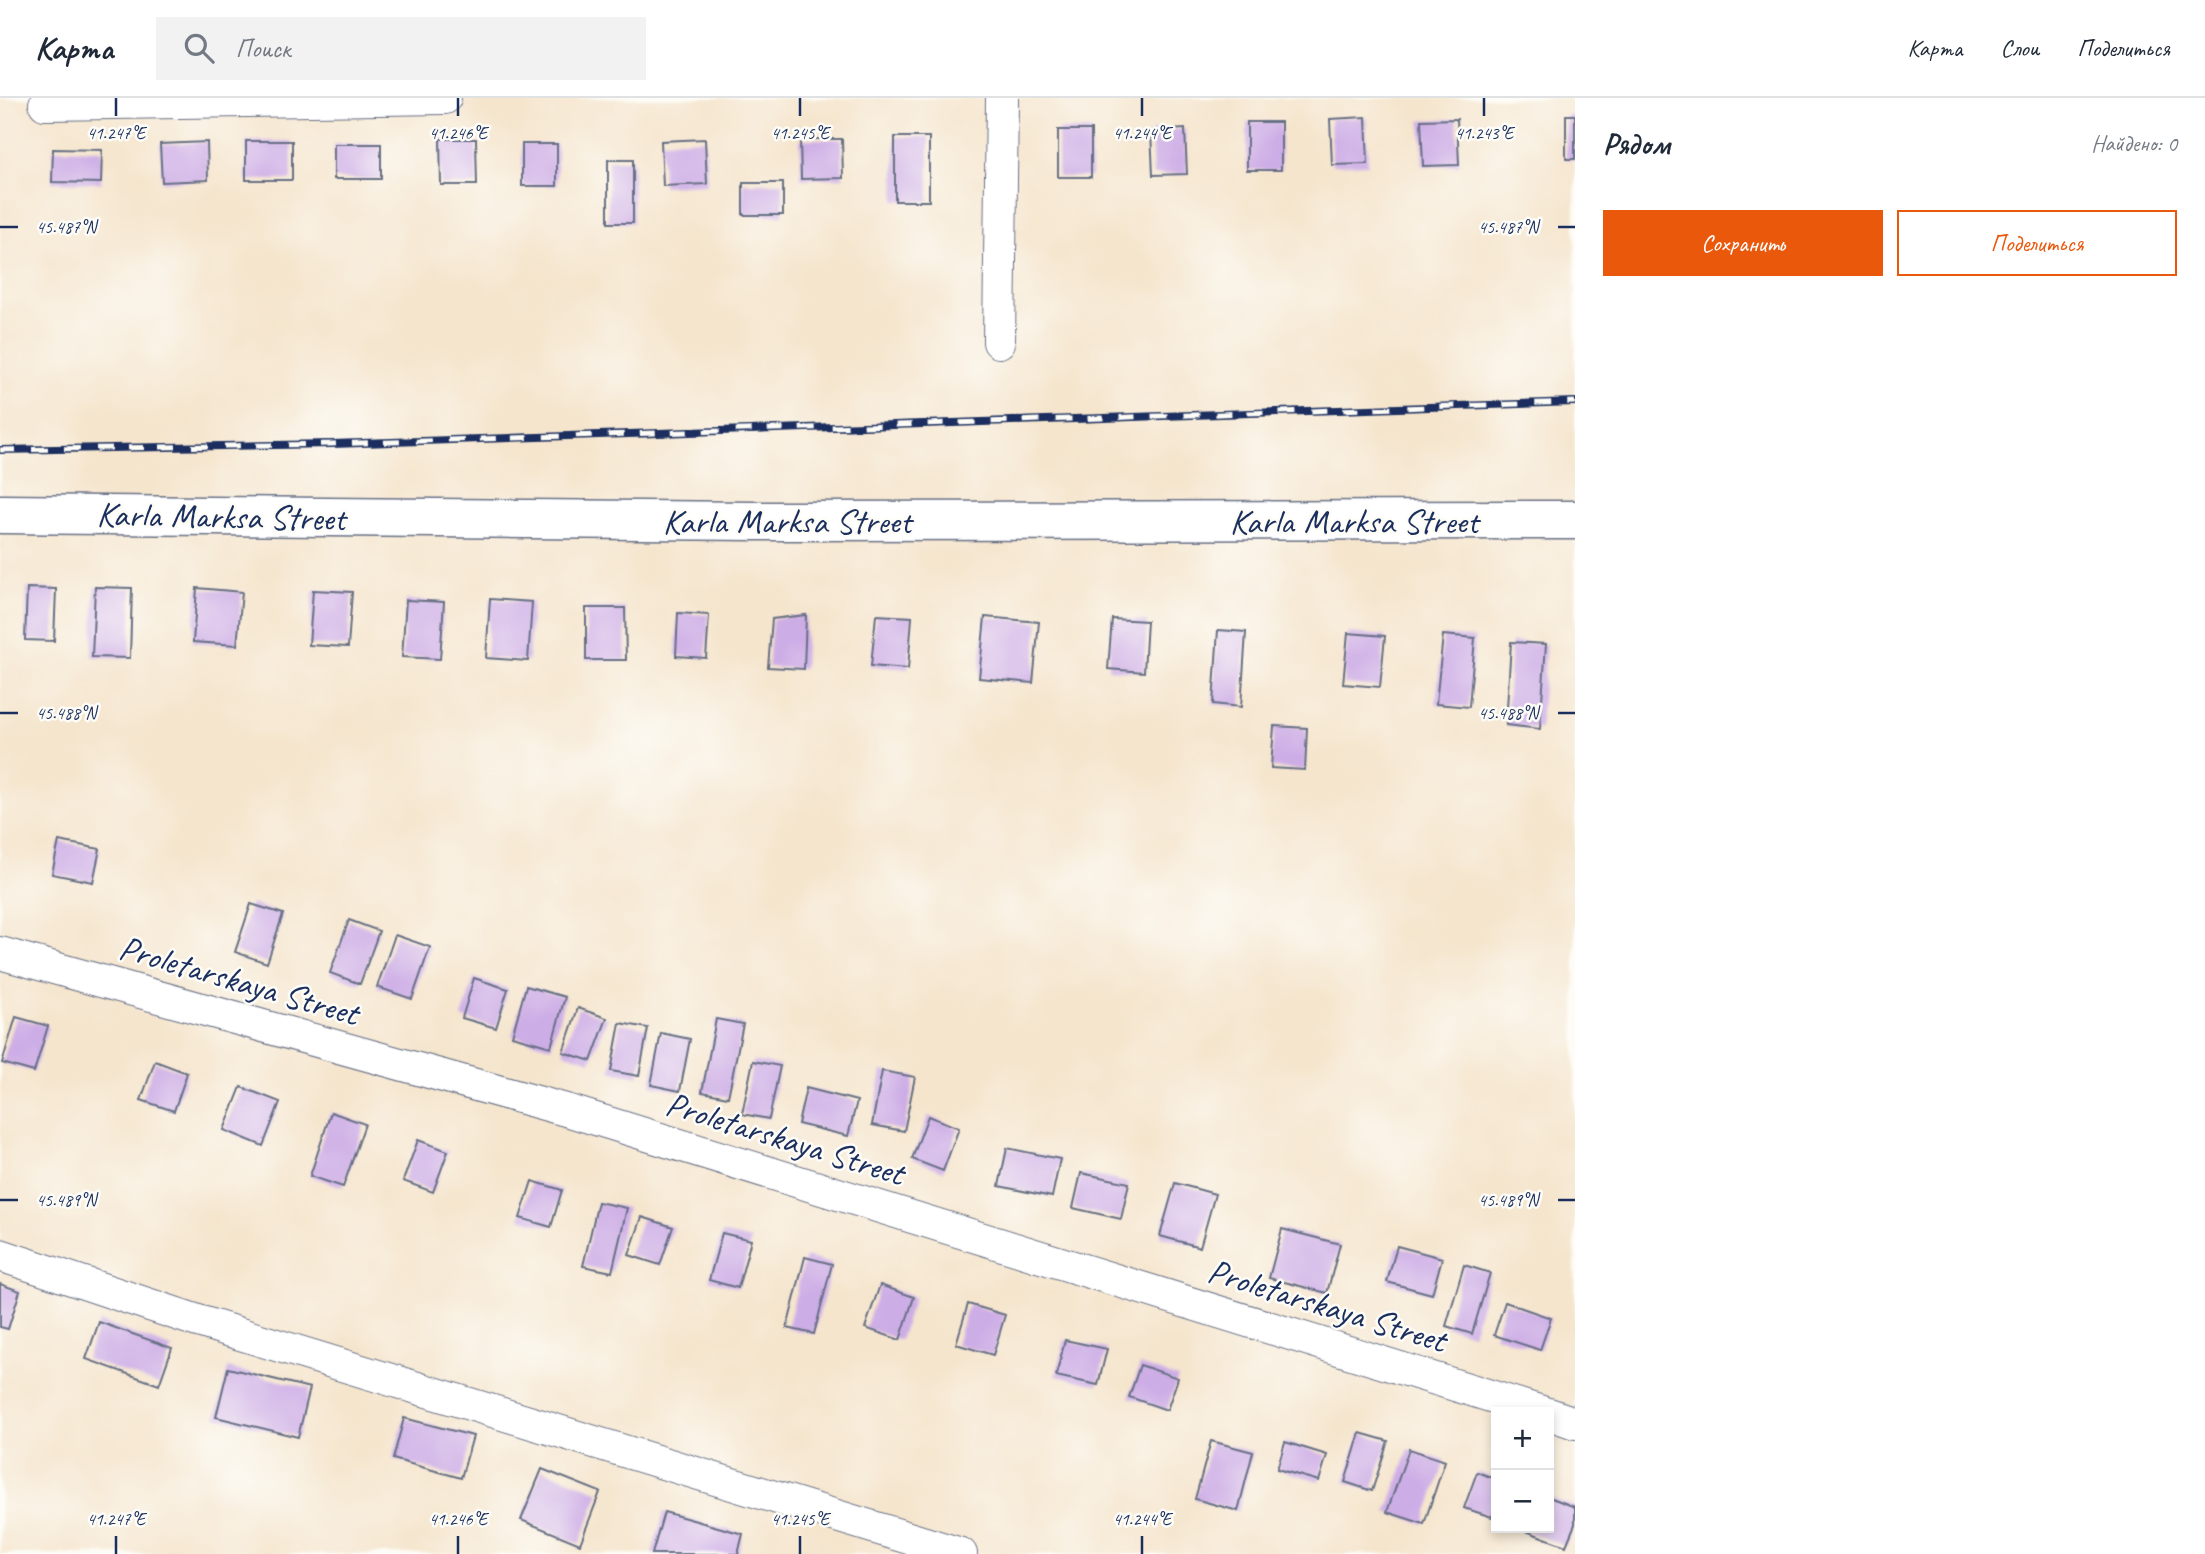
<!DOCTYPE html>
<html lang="ru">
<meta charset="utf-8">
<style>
body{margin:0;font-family:Caveat,sans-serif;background:#f2f2f3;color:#1f2937}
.controls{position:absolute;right:21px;bottom:21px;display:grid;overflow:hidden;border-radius:0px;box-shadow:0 4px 10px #0003}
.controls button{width:63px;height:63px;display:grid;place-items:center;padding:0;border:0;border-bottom:2px solid #e0e1e3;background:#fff;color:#1f2937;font:35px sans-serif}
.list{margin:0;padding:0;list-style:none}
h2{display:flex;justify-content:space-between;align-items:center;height:91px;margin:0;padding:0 28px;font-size:30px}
h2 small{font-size:23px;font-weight:400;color:#747a83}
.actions{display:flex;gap:14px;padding:21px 28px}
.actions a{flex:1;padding:16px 0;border:2px solid #ea580c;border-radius:0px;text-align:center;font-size:24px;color:#ea580c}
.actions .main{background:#ea580c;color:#fff}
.icon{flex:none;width:38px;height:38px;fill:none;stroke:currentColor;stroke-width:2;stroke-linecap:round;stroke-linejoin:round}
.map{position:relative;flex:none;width:1575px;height:1456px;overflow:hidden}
header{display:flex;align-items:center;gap:42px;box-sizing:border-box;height:98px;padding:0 35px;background:#fff;border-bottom:2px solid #e0e1e3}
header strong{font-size:33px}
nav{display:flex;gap:38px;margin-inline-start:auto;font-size:24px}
.search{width:490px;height:63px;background:#f2f2f3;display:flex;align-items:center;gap:18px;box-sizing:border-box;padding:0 24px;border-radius:0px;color:#747a83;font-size:26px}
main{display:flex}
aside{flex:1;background:#fff}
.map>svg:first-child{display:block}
.building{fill:#cdade6}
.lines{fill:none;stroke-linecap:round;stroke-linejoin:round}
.street-casing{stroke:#676f85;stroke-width:34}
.secondary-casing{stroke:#676f85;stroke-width:41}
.street{stroke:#fff;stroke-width:32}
.secondary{stroke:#fff;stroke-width:38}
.rail-casing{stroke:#1b2f5e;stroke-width:8}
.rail{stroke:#fdfcf7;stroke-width:5;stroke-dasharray:16;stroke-linecap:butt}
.ticks{fill:none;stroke:#1b2f5e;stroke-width:2.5}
.labels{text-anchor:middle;stroke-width:5;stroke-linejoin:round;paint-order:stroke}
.street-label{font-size:35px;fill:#1b2f5e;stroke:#fdfcf7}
.ticks-label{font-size:18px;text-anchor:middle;fill:#1b2f5e;stroke:#fdfcf7;stroke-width:5;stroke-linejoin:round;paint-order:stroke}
</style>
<header>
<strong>Карта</strong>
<div class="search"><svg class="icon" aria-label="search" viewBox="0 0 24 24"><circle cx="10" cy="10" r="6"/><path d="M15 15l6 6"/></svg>Поиск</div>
<nav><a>Карта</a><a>Слои</a><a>Поделиться</a></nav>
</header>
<main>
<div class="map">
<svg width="1575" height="1456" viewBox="0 0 1575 1456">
<rect width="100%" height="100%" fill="#fdfcf7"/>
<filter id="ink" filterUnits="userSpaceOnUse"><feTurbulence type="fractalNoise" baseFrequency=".0143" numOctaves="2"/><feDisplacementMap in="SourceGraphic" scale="14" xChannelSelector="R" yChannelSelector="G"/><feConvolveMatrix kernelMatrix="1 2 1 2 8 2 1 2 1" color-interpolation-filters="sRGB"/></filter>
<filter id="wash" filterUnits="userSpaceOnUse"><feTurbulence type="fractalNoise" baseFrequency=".00686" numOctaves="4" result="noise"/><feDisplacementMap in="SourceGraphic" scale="28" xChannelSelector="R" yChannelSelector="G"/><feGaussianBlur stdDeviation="1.57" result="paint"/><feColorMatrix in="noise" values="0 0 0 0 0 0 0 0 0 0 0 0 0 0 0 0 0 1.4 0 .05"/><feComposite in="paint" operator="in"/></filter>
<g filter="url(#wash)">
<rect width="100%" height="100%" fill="#f5e5cd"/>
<g id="blocks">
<!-- building -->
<path class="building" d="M1566,17H1575V61H1566Z
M1366,19L1368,66L1332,67L1330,21Z
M1457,21L1459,67L1423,68L1421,22Z
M1247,24H1281V72H1247Z
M1185,31L1187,76L1153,77L1151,33Z
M1058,32H1091V79H1058Z
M895,39H929V103H895Z
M440,41H476L477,87H441Z
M705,41L707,86L663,88L661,43Z
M800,41H842L843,80L801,81Z
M246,43H292V82H246Z
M207,44L208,82L162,84L160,46Z
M334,46H381V81H334Z
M522,46H557V88H522Z
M53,51L102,52L101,85L52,84Z
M608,62H633V125H608Z
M743,85H783V117H743Z
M95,489L132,490L130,560L92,559Z
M27,490L56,491L54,543L25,542Z
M197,490L242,494L237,547L193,544Z
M313,492L352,494L348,549L309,547Z
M490,501L532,504L528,563L486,560Z
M406,502L444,504L440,561L402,559Z
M586,510H625L626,562H586Z
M678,515L709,517L706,560L676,558Z
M806,517L804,571L768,569L772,521Z
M876,517L912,519L908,571L871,568Z
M985,519L1039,524L1033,585L979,580Z
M1112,521L1147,523L1144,574L1108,571Z
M1218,532L1246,534L1241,609L1213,606Z
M1348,535L1385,538L1380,589L1343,586Z
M1443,537L1475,540L1469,609L1436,606Z
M1511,544L1546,546L1540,631L1506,627Z
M1274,628L1307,630L1305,672L1271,670Z
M59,743L100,751L93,784L52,776Z
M251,806L283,816L267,865L235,854Z
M349,822L379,833L360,886L330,875Z
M395,837L430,849L412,901L377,889Z
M474,880L508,891L496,930L462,920Z
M526,888L565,899L551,949L512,938Z
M578,910L607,920L591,963L563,954Z
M16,919L48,928L34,974L2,965Z
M716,921L743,926L728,999L702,994Z
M620,925L648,930L639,978L611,973Z
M661,935L690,941L680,993L651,987Z
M155,963L187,975L174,1013L141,1002Z
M753,963L780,968L769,1021L742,1016Z
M882,973L915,979L904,1033L872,1027Z
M241,989L280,1004L263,1048L224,1032Z
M806,990L857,1003L848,1038L798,1026Z
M331,1014L365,1026L343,1089L310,1078Z
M928,1018L959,1030L943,1073L912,1061Z
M418,1042L448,1053L433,1094L403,1083Z
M1007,1050L1060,1061L1052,1099L999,1088Z
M1081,1075L1129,1085L1121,1121L1073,1110Z
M532,1083L562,1092L551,1129L520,1120Z
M1175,1085L1215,1096L1200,1149L1160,1138Z
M598,1104L627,1110L612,1174L583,1168Z
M642,1119L673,1129L660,1167L629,1157Z
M1282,1131L1340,1146L1327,1195L1269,1180Z
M722,1135L751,1142L738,1190L709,1182Z
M1397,1148L1442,1160L1432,1196L1387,1184Z
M805,1159L832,1166L814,1236L787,1230Z
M1464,1167L1490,1175L1472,1236L1446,1228Z
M0,1186L20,1193L8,1231L0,1229Z
M880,1187L914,1199L900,1242L865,1230Z
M1505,1204L1551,1220L1540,1252L1494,1237Z
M968,1206L1005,1217L993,1257L956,1246Z
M99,1224L172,1250L159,1287L86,1261Z
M1065,1242L1107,1251L1098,1287L1056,1278Z
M1140,1267L1178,1280L1167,1312L1129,1299Z
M228,1270L310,1290L298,1339L216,1319Z
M404,1320L473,1338L461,1380L393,1361Z
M1360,1335L1388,1343L1372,1393L1345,1384Z
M1211,1343L1253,1354L1238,1413L1195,1401Z
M1285,1344L1327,1357L1319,1383L1277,1371Z
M1409,1351L1445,1363L1424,1426L1387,1414Z
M542,1371L600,1394L580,1446L521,1422Z
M1477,1374L1496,1381V1408L1492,1419L1464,1410Z
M1549,1399L1575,1409V1426L1566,1448L1526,1433L1528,1430H1549Z
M664,1414L743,1436L738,1456H652Z"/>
</g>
</g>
<g filter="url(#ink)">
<use href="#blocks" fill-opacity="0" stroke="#676f85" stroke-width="2"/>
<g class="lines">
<defs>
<path id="street" d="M45,6L445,0
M999,244L1002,0
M0,855L573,1014L1542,1314
M0,1157L198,1223L961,1456
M1549,1316L1575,1325"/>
<path id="secondary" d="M0,416L754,423L1575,422"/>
</defs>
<!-- street casing -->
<use href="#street" class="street-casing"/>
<!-- secondary casing -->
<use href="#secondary" class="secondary-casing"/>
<!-- street -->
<use href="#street" class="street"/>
<!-- secondary -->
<use href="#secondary" class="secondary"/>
<defs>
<path id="rail" d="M0,352L332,346L1575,304"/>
</defs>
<!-- rail casing -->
<use href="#rail" class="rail-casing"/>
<!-- rail -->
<use href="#rail" class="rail"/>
</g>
</g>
<!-- ticks -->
<path class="ticks" d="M116,0V18M458,0V18M800,0V18M1142,0V18M1484,0V18M0,129H18M1558,129H1575M0,615H18M1558,615H1575M0,1102H18M1558,1102H1575M116,1438V1456M458,1438V1456M800,1438V1456M1142,1438V1456"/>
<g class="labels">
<!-- street labels -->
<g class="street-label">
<text transform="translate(221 418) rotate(1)" y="12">Karla Marksa Street</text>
<text x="787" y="435">Karla Marksa Street</text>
<text x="1354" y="435">Karla Marksa Street</text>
<text transform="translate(239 882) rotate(16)" y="12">Proletarskaya Street</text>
<text transform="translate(785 1040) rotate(17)" y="12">Proletarskaya Street</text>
<text transform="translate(1327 1207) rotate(17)" y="12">Proletarskaya Street</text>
</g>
</g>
<g class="ticks-label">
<text x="116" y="41">41.247°E</text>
<text x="458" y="41">41.246°E</text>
<text x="800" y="41">41.245°E</text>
<text x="1142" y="41">41.244°E</text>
<text x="1484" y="41">41.243°E</text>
<text x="1508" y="135">45.487°N</text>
<text x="66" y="135">45.487°N</text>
<text x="1508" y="621">45.488°N</text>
<text x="66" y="621">45.488°N</text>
<text x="1508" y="1108">45.489°N</text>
<text x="66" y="1108">45.489°N</text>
<text x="116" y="1427">41.247°E</text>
<text x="458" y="1427">41.246°E</text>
<text x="800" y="1427">41.245°E</text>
<text x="1142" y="1427">41.244°E</text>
</g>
</svg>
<div class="controls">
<button>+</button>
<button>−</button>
</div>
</div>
<aside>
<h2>Рядом<small>Найдено: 0</small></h2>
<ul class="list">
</ul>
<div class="actions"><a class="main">Сохранить</a><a>Поделиться</a></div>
</aside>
</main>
